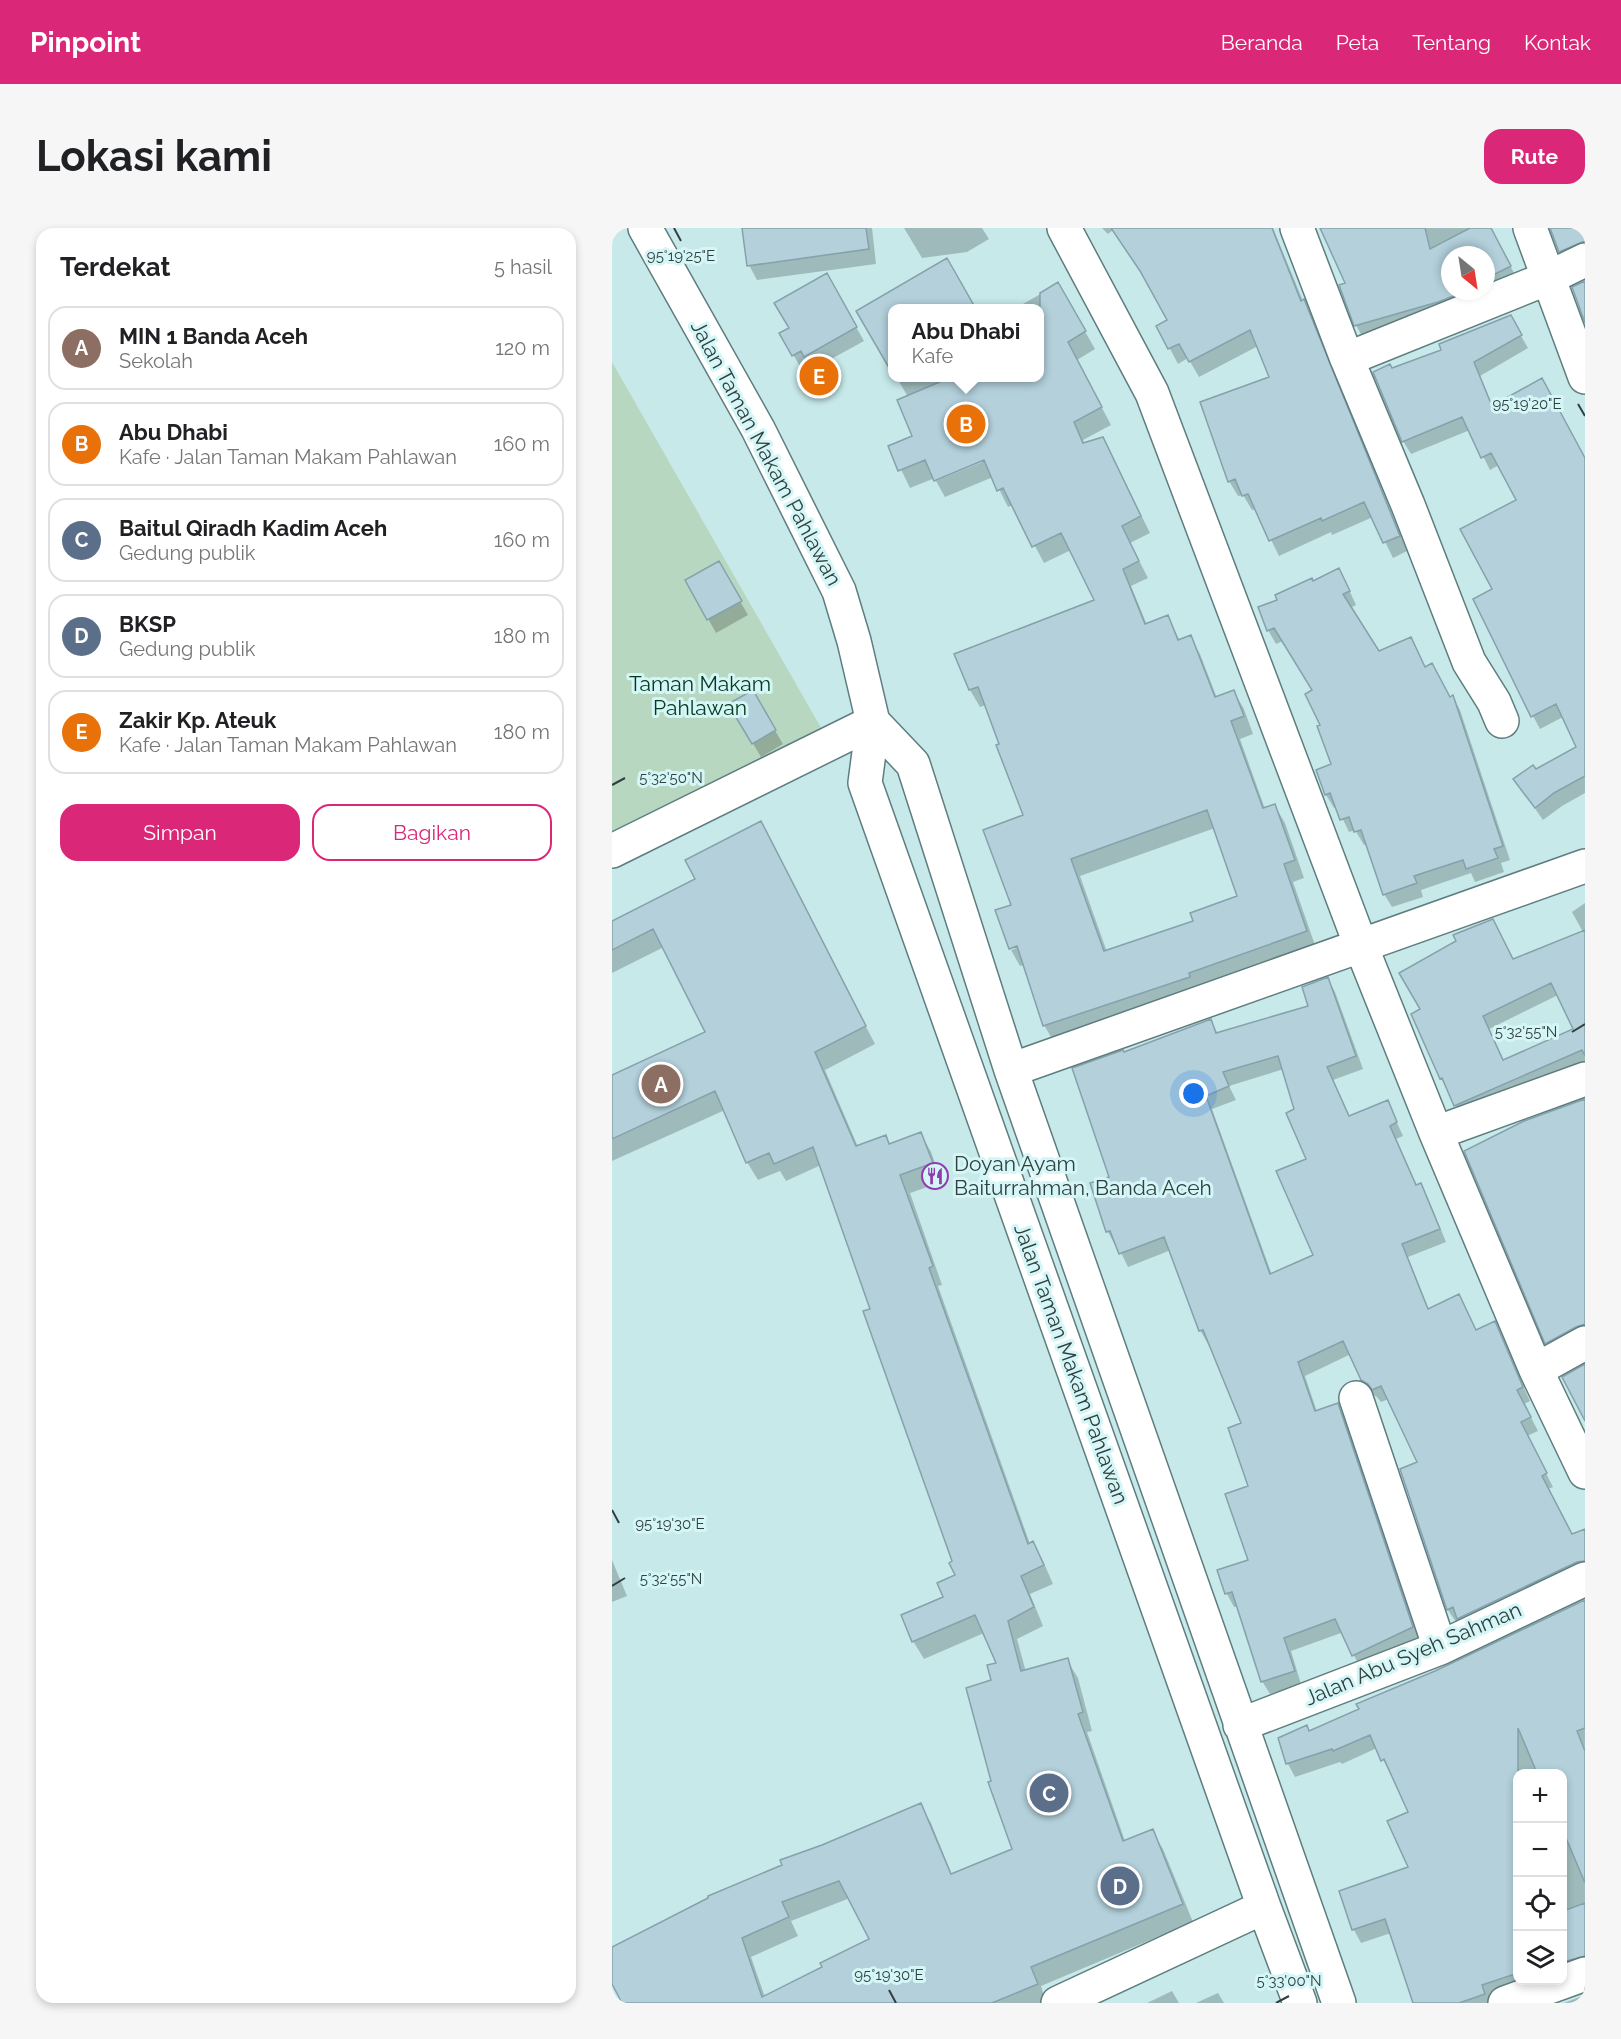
<!DOCTYPE html>
<html lang="id">
<meta charset="utf-8">
<style>
body{margin:0;font-family:Raleway,sans-serif;background:#f6f6f6;color:#202124}
.controls{position:absolute;right:18px;bottom:18px;display:grid;overflow:hidden;border-radius:12px;box-shadow:0 3px 9px #0003}
.controls button{width:54px;height:54px;display:grid;place-items:center;padding:0;border:0;border-bottom:2px solid #e0e0e0;background:#fff;color:#202124;font:30px sans-serif}
.compass{position:absolute;left:829px;top:18px;width:54px;height:54px;border-radius:50%;background:#fff;box-shadow:0 3px 9px #0003;rotate:150deg}
.you{position:absolute;left:582px;top:866px;width:21px;height:21px;margin:-15px;border:4px solid #fff;border-radius:50%;background:#1a73e8;box-shadow:0 0 0 9px #1a73e833}
.badge{display:grid;place-items:center;width:39px;height:39px;border-radius:50%;background:#db2777;color:#fff;font-size:20px;font-weight:700}
.pin{position:absolute;translate:-50% -50%;border:3px solid #fff;box-shadow:0 2px 6px #0006}
.popup{position:absolute;left:276px;top:76px;width:156px;height:78px;box-sizing:border-box;display:grid;place-content:center;border-radius:12px;background:#fff;filter:drop-shadow(0 2px 4px #0005);font-size:20px;white-space:nowrap;color:#757577}
.popup b{font-size:22px;color:#202124}
.popup::after{content:'';position:absolute;left:50%;top:100%;margin-left:-12px;border:12px solid transparent;border-top-color:#fff}
.list{margin:0;padding:0;list-style:none}
h2{display:flex;justify-content:space-between;align-items:center;height:78px;margin:0;padding:0 24px;font-size:26px}
h2 small{font-size:20px;font-weight:400;color:#757577}
.list li{display:grid;grid-template-columns:39px 1fr auto;gap:18px;align-items:center;box-sizing:border-box;height:84px;margin:0 12px 12px;padding:0 12px;border:2px solid #e0e0e0;border-radius:18px}
.list b{display:block;font-size:22px;white-space:nowrap}
.list p{margin:0;font-size:20px;white-space:nowrap;color:#757577}
.list em{font-size:20px;font-style:normal;color:#757577}
.actions{display:flex;gap:12px;padding:18px 24px}
.actions a{flex:1;padding:14px 0;border:2px solid #db2777;border-radius:18px;text-align:center;font-size:21px;color:#db2777}
.actions .main{background:#db2777;color:#fff}
.icon{flex:none;width:33px;height:33px;fill:none;stroke:currentColor;stroke-width:2;stroke-linecap:round;stroke-linejoin:round}
.map{position:relative;flex:none;width:973px;height:1775px;overflow:hidden;border-radius:18px}
header{display:flex;align-items:center;gap:36px;box-sizing:border-box;height:84px;padding:0 30px;background:#db2777;color:#fff}
header strong{font-size:28px}
nav{display:flex;gap:33px;margin-inline-start:auto;font-size:21px}
.intro{display:flex;align-items:center;justify-content:space-between;box-sizing:border-box;height:144px;padding:0 36px}
h1{margin:0;font-size:42px}
.button{padding:15px 27px;border-radius:18px;background:#db2777;color:#fff;font-size:21px;font-weight:700}
main{display:flex;gap:36px;padding:0 36px}
aside{flex:1;background:#fff;border-radius:18px;box-shadow:0 3px 9px #0003}
.map>svg:first-child{display:block}
.green{fill:#b7d7c0}
.shadow{fill:#0003;fill-rule:evenodd}
.building{fill:#b3d0db;stroke:#85a1ab;stroke-width:1.5;fill-rule:evenodd}
.lines{fill:none;stroke-linecap:round;stroke-linejoin:round}
.minor-casing{stroke:#5e7d7e;stroke-width:36}
.minor{stroke:#fff;stroke-width:33}
.ticks{fill:none;stroke:#313f3f;stroke-width:2}
.labels{text-anchor:middle;stroke-width:6;stroke-linejoin:round;paint-order:stroke}
.street-label{font-size:21px;fill:#313f3f;stroke:#d4f6f7}
.park-label{font-size:21px;fill:#05391d;stroke:#d4f6f7}
.poi-label{font-size:21px;fill:#313f3f;stroke:#d4f6f7;text-anchor:start}
.ticks-label{font-size:15px;text-anchor:middle;fill:#313f3f;stroke:#d4f6f7;stroke-width:6;stroke-linejoin:round;paint-order:stroke}
</style>
<header>
<strong>Pinpoint</strong>
<nav><a>Beranda</a><a>Peta</a><a>Tentang</a><a>Kontak</a></nav>
</header>
<div class="intro"><h1>Lokasi kami</h1><a class="button">Rute</a></div>
<main>
<aside>
<h2>Terdekat<small>5 hasil</small></h2>
<ul class="list">
<li><span class="badge" style="background:#8d6e63">A</span><div><b>MIN 1 Banda Aceh</b><p>Sekolah</p></div><em>120 m</em></li>
<li><span class="badge" style="background:#e8710a">B</span><div><b>Abu Dhabi</b><p>Kafe · Jalan Taman Makam Pahlawan</p></div><em>160 m</em></li>
<li><span class="badge" style="background:#5c6f8a">C</span><div><b>Baitul Qiradh Kadim Aceh</b><p>Gedung publik</p></div><em>160 m</em></li>
<li><span class="badge" style="background:#5c6f8a">D</span><div><b>BKSP</b><p>Gedung publik</p></div><em>180 m</em></li>
<li><span class="badge" style="background:#e8710a">E</span><div><b>Zakir Kp. Ateuk</b><p>Kafe · Jalan Taman Makam Pahlawan</p></div><em>180 m</em></li>
</ul>
<div class="actions"><a class="main">Simpan</a><a>Bagikan</a></div>
</aside>
<div class="map">
<svg width="973" height="1775" viewBox="0 0 973 1775">
<rect width="100%" height="100%" fill="#c7e9ea"/>
<!-- green -->
<path class="green" d="M0,134L212,505L0,613Z"/>
<!-- shadow -->
<path class="shadow" d="M132,0H260L264,36L145,52L137,37Z
M292,0H370L377,11L355,24L310,30Z
M490,0H661L691,73L700,88L795,323L781,330L761,289L720,307L719,304L667,328L644,281L640,282L631,267L626,268L617,253L659,150L646,118L587,149L576,130L566,136L546,98L557,93L536,55L501,2L496,6Z
M724,0H879L905,51L884,62L886,66L834,87L751,110L744,97L729,58L735,55L725,35L737,28ZM838,27H874V63H838Z
M940,0H973V28L956,36L948,23Z
M215,48L252,113L201,141L197,135L189,140L169,106L179,101Z
M446,56L483,121L465,132L499,197L471,212L473,217L500,228L538,305L518,315L536,350L519,358L535,397L556,389L568,413L578,409L588,426L605,470L622,464L632,481L641,506L628,511L653,581L663,578L673,595L692,650L681,654L704,720L442,814L432,797L413,737L408,738L399,722L413,717L412,715L399,719V722L385,683L401,677L413,588L374,477L368,479L358,462L484,373L459,322L432,335L401,277L396,279L381,249L333,269L324,253L380,230L378,228L298,260L278,219L302,209L296,169L285,150H428V80H404ZM603,600L627,669L583,694L495,724L468,648Z
M280,80V142L246,83Z
M898,89L916,120L868,148L881,179L929,152L973,232V565L950,578L931,592L903,552L966,520L951,489L928,501L921,488L882,362L906,273L887,237L878,242L858,202L799,226L791,213L780,142L831,123Z
M106,335L136,387L104,405L75,353Z
M701,355H734L744,377L738,380L767,425L799,410L814,440L838,470L841,469L848,482L898,632L889,635L892,644L863,654L859,645L809,662L811,669L780,679L772,666L755,616L752,617L743,602L737,604L725,579L722,580L714,567L706,543L721,537L702,463L671,413L664,416L656,402L667,372Z
M140,464L171,516L149,529L118,477Z
M158,613L263,816L213,842L246,919L274,909L278,917L309,906L319,924L330,954L298,965L330,1057L326,1058L418,1316L420,1315L431,1333L441,1356L418,1366L431,1398L405,1411L414,1444L455,1432L466,1450L480,1503L475,1504L513,1613L540,1603L551,1621L581,1694L429,1758L434,1775H4L10,1772L0,1752V1720L211,1618L308,1577L319,1595L340,1647L402,1622L381,1554V1453L386,1436L372,1405L312,1431L301,1413L333,1370L345,1348L342,1334L260,1082L209,937L174,953L168,943L146,952L135,934L113,882L0,933V848L96,805L52,719L0,745V694ZM238,1670L259,1712L212,1740L153,1769L139,1729L186,1708L179,1693Z
M973,675V837L851,890L829,850L901,732L971,704L960,684ZM946,767L963,802L892,833L877,801Z
M716,751L723,764L751,841L721,852L738,889L775,873L791,908L784,911L805,958L809,957L816,970L834,1014L796,1029L817,1082L864,1103L882,1094L918,1173L912,1176L926,1203L915,1208L941,1259L936,1261L960,1308L973,1303V1347L844,1394L836,1382L790,1242L807,1235L777,1171L769,1174L765,1169L758,1165L739,1126L693,1148L705,1184L725,1177L733,1190L808,1413L749,1440L729,1405L679,1423L689,1456L658,1466L650,1453L626,1378L622,1379L615,1366L607,1343L638,1333V1259L631,1196L598,1115L596,1116L588,1102L559,1022L516,1039L505,1016L503,1017L496,1004L480,956L499,951L512,826L599,793L606,806L698,779ZM672,841L696,931L703,1028L660,1047L600,881L624,872L617,858Z
M973,872V1097L937,1115L929,1103L913,894Z
M0,1332L15,1368L0,1374Z
M973,1373V1742L951,1750V1546H906V1752H943L887,1775H803L779,1705L749,1715L742,1702L729,1663L798,1640V1584L780,1544L778,1545L765,1520L730,1536L728,1534L683,1549L676,1536L668,1511L695,1499L698,1504L749,1482Z
M560,1763L567,1775H535Z
M606,1765L612,1775H584Z
M973,1767V1775H952Z"/>
<!-- building -->
<path class="building" d="M130,0H254L257,21L135,38Z
M499,0H660L689,73L692,71L788,308L771,315L752,274L710,293L709,290L657,313L636,266L630,268L623,251L616,254L588,174L657,149L638,102L577,134L567,116L556,121L544,98L555,92L528,43Z
M708,0H813L818,21L858,0H879L899,38L877,49L880,53L874,55V27H838V63H854L826,74L742,98L727,57L733,55Z
M938,0H973V13L947,24Z
M335,30L364,81H280V145L244,83Z
M215,45L245,99L192,129L189,123L180,128L167,105L177,100L162,75Z
M973,53V95L960,59Z
M446,54L474,103L456,114L490,179L462,194L471,215L491,209L529,288L510,298L527,333L511,341L533,396L556,387L566,412L579,407L603,469L622,462L632,488L619,493L651,580L663,576L683,632L672,636L695,703L577,745L578,749L431,798L405,718L397,721L383,682L399,677L371,602L411,587L384,517L387,516L366,459L357,462L342,426L482,372L449,305L420,319L391,260L385,263L372,232L322,253L313,232L286,243L276,218L300,208L285,172L337,150H428V65ZM595,582L625,668L578,685L581,693L492,723L459,631Z
M899,87L910,107L862,134L880,178L930,150L973,230V548L942,565L923,580L901,551L921,537L924,541L964,519L944,476L919,489L861,371L880,361L848,301L904,272L879,225L869,230L850,189L790,214L761,144L778,136L780,140L829,122L827,116Z
M107,333L130,373L95,392L73,352Z
M727,340L738,363L731,366L767,423L799,409L813,439L820,435L838,469L841,467L891,618L882,621L886,630L854,641L851,632L802,648L805,655L771,667L749,602L742,604L737,589L728,592L718,565L713,567L704,542L719,536L705,498L708,497L693,466L700,462L662,400L655,403L646,379L665,372L663,367L700,350L701,353Z
M141,462L164,502L140,516L116,476Z
M149,593L254,798L203,824L244,918L274,907L277,916L309,904L321,935L288,947L321,1038L317,1040L416,1316L421,1313L432,1337L409,1348L422,1379L396,1393L409,1443L456,1430L471,1484L466,1486L511,1613L541,1601L571,1676L419,1739L426,1756L380,1775H10L0,1756V1719L96,1670V1668L170,1637L168,1632L210,1617L309,1575L339,1646L400,1621L376,1554L379,1553L354,1460L379,1452L375,1437L384,1435L363,1387L300,1414L289,1387L331,1369L325,1355L343,1347L337,1335L340,1333L251,1083L258,1081L201,919L162,936L157,925L134,935L103,863L0,911V847L93,804L41,701L0,722V693L83,651L73,632ZM227,1653L257,1711L208,1735L210,1739L150,1769L130,1710L177,1689L170,1674Z
M881,691L901,731L973,702V828L970,822L842,878L830,850L828,851L799,786L808,781L787,745L844,713L841,707ZM939,755L961,801L891,832L871,788Z
M716,749L744,828L715,839L737,888L776,872L785,894L778,898L804,957L809,955L828,1001L790,1016L816,1081L847,1066L864,1102L883,1093L911,1159L905,1162L919,1189L909,1194L935,1245L930,1248L960,1306L973,1301V1333L965,1334L845,1391L841,1379L835,1382L788,1241L805,1234L769,1158L760,1162L756,1156L749,1152L731,1113L686,1134L703,1183L726,1175L801,1399L740,1428L723,1391L672,1410L683,1443L649,1454L620,1364L613,1366L605,1342L636,1332L613,1266L636,1258L616,1200L629,1195L591,1102L587,1103L552,1009L507,1026L498,1003L494,1004L478,955L497,949L460,840L511,822L512,824L599,791L604,805L696,778L690,759ZM666,828L682,881L674,885L694,931L664,943L701,1027L658,1046L594,868L617,858L611,844Z
M973,871V1096L964,1099L933,1116L852,923L912,893Z
M973,1136V1193L950,1149Z
M973,1372V1500L965,1503L973,1523V1655L951,1603V1545H925L906,1500V1745L870,1757L873,1766L847,1775H801L773,1691L740,1702L727,1663L796,1639L775,1593L796,1584L772,1531L769,1533L758,1507L721,1523L720,1521L674,1536L666,1510L695,1497L697,1503L747,1481L744,1476L823,1443Z
M973,1675V1728L951,1734V1683Z"/>
<g class="lines">
<defs>
<path id="minor" d="M33,0L146,201L227,363L242,413L261,494L253,555L652,1679L688,1775
M452,0L540,165L749,718L824,905L924,1142L973,1244
M685,0L735,131L796,277L857,434L882,474L890,493
M918,0L973,149
M735,131L936,50L973,32
M261,494L301,536L399,842L727,1775
M0,623L261,494
M399,842L973,638
M824,905L973,851
M924,1142L973,1115
M744,1170L828,1420
M628,1497L828,1420L973,1351
M446,1775L652,1679
M893,1775L973,1746"/>
</defs>
<!-- minor casing -->
<use href="#minor" class="minor-casing"/>
<!-- minor -->
<use href="#minor" class="minor"/>
</g>
<!-- ticks -->
<path class="ticks" d="M62,0L69,13M966,176L973,188M0,557L13,550M960,804L973,796M0,1282L7,1295M0,1358L13,1350M277,1762L284,1775M664,1775L677,1768"/>
<!-- icons -->
<defs>
<symbol id="restaurant-ring" viewBox="-11 -11 22 22"><circle r="9.5" fill="#d4f6f7" stroke="#8f3dad" stroke-width="1.5"/><path d="M-5-6h1v4h1v-4h1v4h1v-4h1v5L-1.5 .5V6h-2V.5L-5-1ZM5-6V6H3V1.5H1.5Q1.5-4 5-6Z" fill="#8f3dad"/></symbol>
</defs>
<g fill-rule="evenodd">
<use href="#restaurant-ring" x="308" y="933" width="30" height="30"/>
</g>
<g class="labels">
<!-- street labels -->
<g class="street-label">
<text transform="translate(154 225) rotate(62)" y="7">Jalan Taman Makam Pahlawan</text>
<text transform="translate(459 1136) rotate(70)" y="7">Jalan Taman Makam Pahlawan</text>
<text transform="translate(801 1426) rotate(-23)" y="7">Jalan Abu Syeh Sahman</text>
</g>
<!-- park labels -->
<g class="park-label">
<text x="88" y="463">Taman Makam<tspan x="88" dy="24">Pahlawan</tspan></text>
</g>
<!-- poi labels -->
<g class="poi-label">
<text x="342" y="943">Doyan Ayam<tspan x="342" dy="24">Baiturrahman, Banda Aceh</tspan></text>
</g>
</g>
<g class="ticks-label">
<text x="69" y="33">95°19'25"E</text>
<text x="915" y="181">95°19'20"E</text>
<text x="59" y="555">5°32'50"N</text>
<text x="914" y="809">5°32'55"N</text>
<text x="58" y="1301">95°19'30"E</text>
<text x="59" y="1356">5°32'55"N</text>
<text x="277" y="1752">95°19'30"E</text>
<text x="677" y="1758">5°33'00"N</text>
</g>
</svg>
<div class="controls">
<button>+</button>
<button>−</button>
<button><svg class="icon" aria-label="locate" viewBox="0 0 24 24"><circle cx="12" cy="12" r="6"/><path d="M12 2v4M12 18v4M2 12h4M18 12h4"/></svg></button>
<button><svg class="icon" aria-label="layers" viewBox="0 0 24 24"><path d="M12 4l9 5-9 5-9-5zM3 14l9 5 9-5"/></svg></button>
</div>
<svg class="compass" viewBox="-18 -18 36 36"><path d="M0-13l5 13h-10z" fill="#e53935"/><path d="M0 13l5-13h-10z" fill="#757577"/></svg>
<div class="you"></div>
<div class="pin badge" style="left:49px;top:856px;background:#8d6e63">A</div>
<div class="pin badge" style="left:354px;top:196px;background:#e8710a">B</div>
<div class="popup"><b>Abu Dhabi</b>Kafe</div>
<div class="pin badge" style="left:437px;top:1565px;background:#5c6f8a">C</div>
<div class="pin badge" style="left:508px;top:1658px;background:#5c6f8a">D</div>
<div class="pin badge" style="left:207px;top:148px;background:#e8710a">E</div>
</div>
</main>
